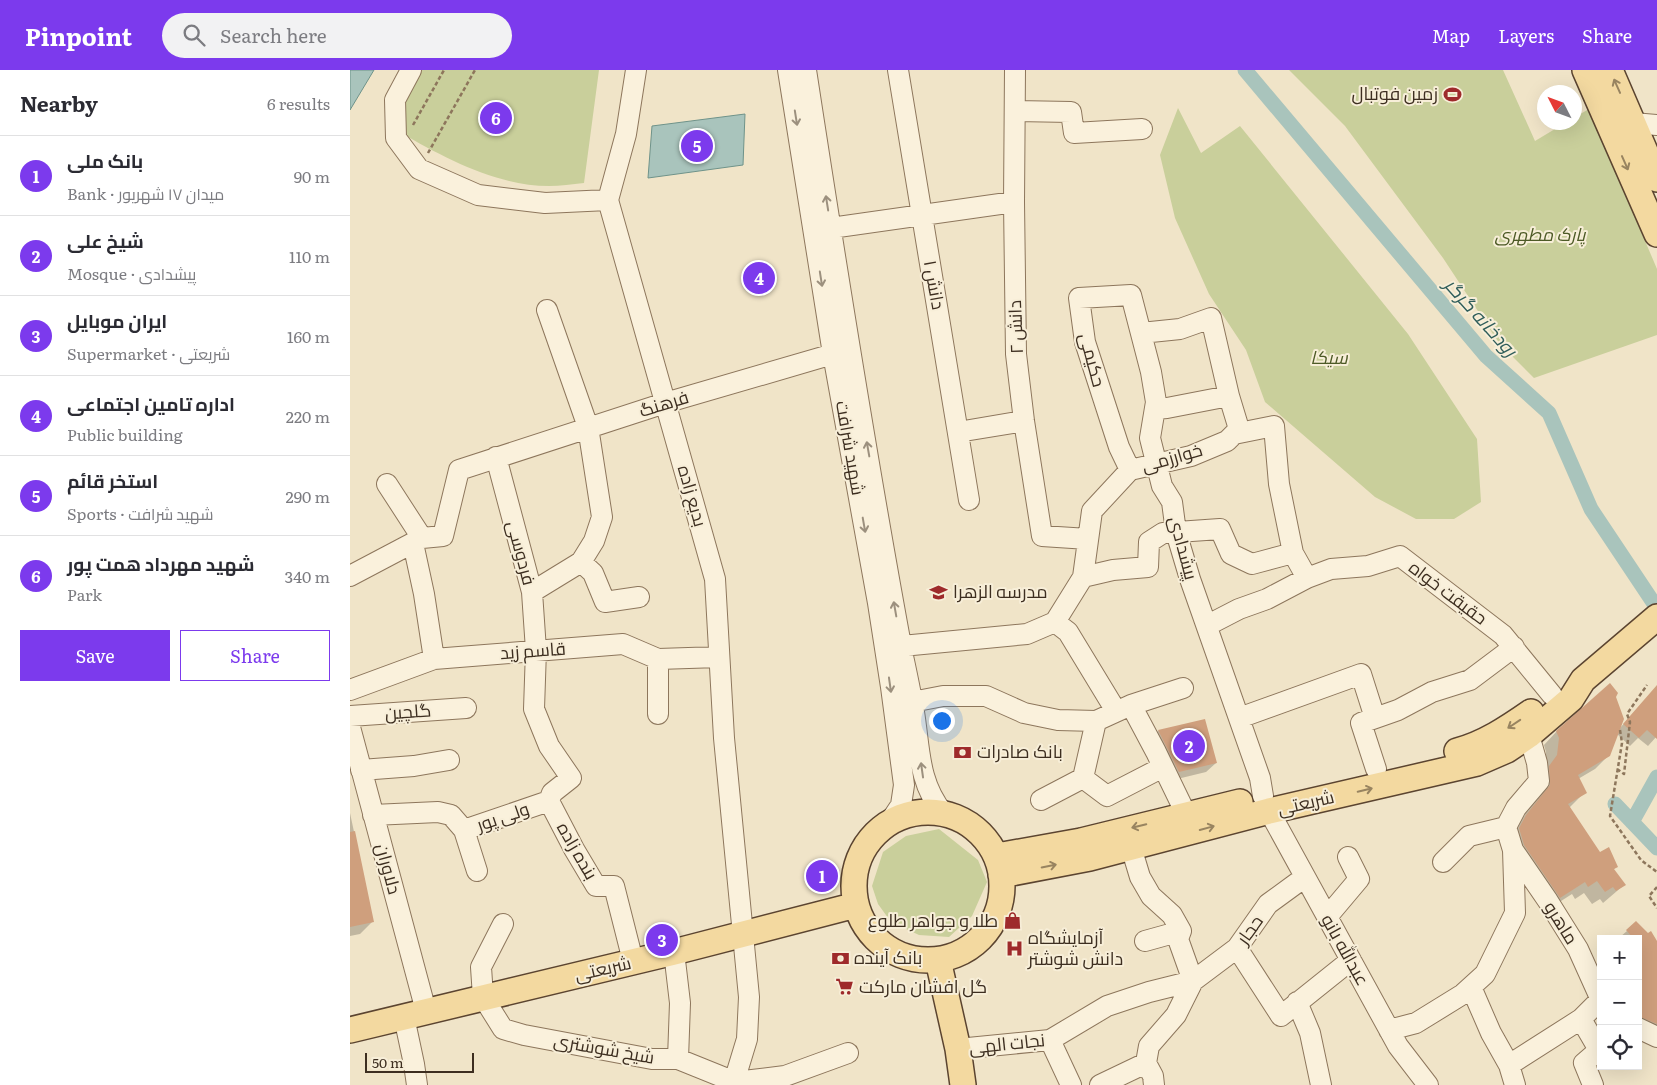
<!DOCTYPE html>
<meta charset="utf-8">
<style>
body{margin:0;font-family:Literata,Cairo,serif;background:#f2f2f3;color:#2b2b33}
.controls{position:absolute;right:15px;bottom:15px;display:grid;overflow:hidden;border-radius:0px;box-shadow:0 5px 20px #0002}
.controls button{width:45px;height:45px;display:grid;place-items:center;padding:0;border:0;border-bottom:1px solid #e1e1e2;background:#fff;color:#2b2b33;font:25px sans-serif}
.compass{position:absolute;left:1187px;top:15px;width:45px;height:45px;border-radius:50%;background:#fff;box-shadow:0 5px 20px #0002;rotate:312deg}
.scale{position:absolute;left:15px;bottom:12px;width:109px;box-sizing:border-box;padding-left:5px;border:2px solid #3d2e20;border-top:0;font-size:14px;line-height:18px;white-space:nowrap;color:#3d2e20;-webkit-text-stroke:4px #f7eed8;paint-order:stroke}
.you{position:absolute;left:591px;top:650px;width:18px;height:18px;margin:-12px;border:4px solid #fff;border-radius:50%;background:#1a73e8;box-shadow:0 0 0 8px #1a73e833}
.badge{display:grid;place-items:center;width:32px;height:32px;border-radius:50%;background:#7c3aed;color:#fff;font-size:16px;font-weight:700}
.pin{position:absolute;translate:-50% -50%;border:2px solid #fff;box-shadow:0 1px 5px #0006}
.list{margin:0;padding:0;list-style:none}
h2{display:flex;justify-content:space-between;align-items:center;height:65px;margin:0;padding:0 20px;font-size:21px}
h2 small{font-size:16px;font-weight:400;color:#7c7c81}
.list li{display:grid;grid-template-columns:32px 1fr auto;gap:15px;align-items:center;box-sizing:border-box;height:80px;padding:0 20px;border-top:1px solid #e1e1e2}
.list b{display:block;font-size:19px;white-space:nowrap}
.list p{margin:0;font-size:16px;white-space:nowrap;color:#7c7c81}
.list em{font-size:16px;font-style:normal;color:#7c7c81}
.actions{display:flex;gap:10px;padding:15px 20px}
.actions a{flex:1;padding:11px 0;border:1px solid #7c3aed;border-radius:0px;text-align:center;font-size:18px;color:#7c3aed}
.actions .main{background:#7c3aed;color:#fff}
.icon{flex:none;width:28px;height:28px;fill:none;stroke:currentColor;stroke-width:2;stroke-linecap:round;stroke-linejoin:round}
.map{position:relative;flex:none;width:1307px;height:1015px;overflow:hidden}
header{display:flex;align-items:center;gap:30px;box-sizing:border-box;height:70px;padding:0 25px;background:#7c3aed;color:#fff}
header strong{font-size:24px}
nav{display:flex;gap:28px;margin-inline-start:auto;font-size:18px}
.search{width:350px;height:45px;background:#f2f2f3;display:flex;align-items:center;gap:12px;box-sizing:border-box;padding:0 18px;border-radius:28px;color:#7c7c81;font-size:19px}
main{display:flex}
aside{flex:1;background:#fff}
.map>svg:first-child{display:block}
.green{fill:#c9cf9b}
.water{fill:#a9c4bc;stroke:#6f938a}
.shadow{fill:#0003}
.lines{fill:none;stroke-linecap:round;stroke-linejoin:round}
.canal{stroke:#a9c4bc;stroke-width:15}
.building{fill:#cf9f7d}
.minor-casing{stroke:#8d765c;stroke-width:22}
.major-casing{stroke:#5b4430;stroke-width:28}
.path{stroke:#8d765c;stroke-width:2.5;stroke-dasharray:4 2.5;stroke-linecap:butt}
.minor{stroke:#faf1dc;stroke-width:20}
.major{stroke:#f3d9a0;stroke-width:25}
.oneway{stroke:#988460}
.oneway2{stroke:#9c907e}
.labels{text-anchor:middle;stroke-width:4;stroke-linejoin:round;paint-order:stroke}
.poi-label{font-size:18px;fill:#3d2e20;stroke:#f7eed8;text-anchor:start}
.park-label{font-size:18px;font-style:italic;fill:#4d5a26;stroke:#f7eed8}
.street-label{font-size:18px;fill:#3d2e20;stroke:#f7eed8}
.water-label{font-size:19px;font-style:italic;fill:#2f5d5a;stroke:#f7eed8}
</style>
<header>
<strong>Pinpoint</strong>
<div class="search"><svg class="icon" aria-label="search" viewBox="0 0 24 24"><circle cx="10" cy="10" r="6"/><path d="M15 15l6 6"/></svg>Search here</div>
<nav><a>Map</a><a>Layers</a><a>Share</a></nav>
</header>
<main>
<aside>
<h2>Nearby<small>6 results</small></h2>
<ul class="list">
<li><span class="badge">1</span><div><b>بانک ملی</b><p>Bank · میدان ۱۷ شهریور</p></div><em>90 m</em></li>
<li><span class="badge">2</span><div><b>شیخ علی</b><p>Mosque · پیشدادی</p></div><em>110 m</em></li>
<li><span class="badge">3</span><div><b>ایران موبایل</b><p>Supermarket · شریعتی</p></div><em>160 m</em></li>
<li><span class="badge">4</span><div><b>اداره تامین اجتماعی</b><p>Public building</p></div><em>220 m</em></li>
<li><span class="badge">5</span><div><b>استخر قائم</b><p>Sports · شهید شرافت</p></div><em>290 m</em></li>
<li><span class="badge">6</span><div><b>شهید مهرداد همت پور</b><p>Park</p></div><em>340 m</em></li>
</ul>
<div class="actions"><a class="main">Save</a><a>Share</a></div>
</aside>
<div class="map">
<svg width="1307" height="1015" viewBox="0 0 1307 1015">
<rect width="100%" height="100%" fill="#f0e4c8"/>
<!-- green -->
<path class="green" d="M65,0H249L234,113C222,114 210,116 199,116C147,116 95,88 51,63L48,33Z
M939,0H1153L1185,71L1215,53L1224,52L1225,47L1239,39L1307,199V265L1184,308L1149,273L1093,188L995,56Z
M828,38L851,83L890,56L1058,264L1127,369L1131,432L1104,449H1066L1025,427L915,332L896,280L859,224L825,148L810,85Z
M589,759L628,790L637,812L622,846L599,867L569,865L541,852L528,834L522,816L533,782L556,766Z"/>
<!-- water -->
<path class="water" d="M0,0H24L0,40Z
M395,44L393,95L298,108L302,56Z"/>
<!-- shadow -->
<path class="shadow" d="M1307,617V666L1298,676L1288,668L1280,676L1267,664L1259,685L1245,699L1228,709L1235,722L1219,738L1250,784L1266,797L1263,800L1274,815L1253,833L1250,829L1242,834L1234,823L1225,829L1222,824L1197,840L1163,759L1188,729L1187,710L1195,700L1196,682L1194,675L1207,661L1265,627L1269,659Z
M854,651L866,693L856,702L819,711L799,670L808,661Z
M0,743L23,851L10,864L0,866Z
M1277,861L1307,874V964L1288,955V869H1271L1270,867Z"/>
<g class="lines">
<!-- canal -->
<path class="canal" d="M895,0L1136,286L1199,343L1241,439L1307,538
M1265,734L1307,778
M1282,752L1307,707"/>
</g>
<!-- building -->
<path class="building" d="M1260,613L1268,623L1266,627L1274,649L1260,686L1228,705L1237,723L1218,734L1250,782L1259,777L1268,797L1264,799L1276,815L1266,821L1263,817L1255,822L1247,811L1238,817L1235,812L1210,828L1174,775L1169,758L1176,745L1200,715L1199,696L1207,685L1209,668L1206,661Z
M1307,615V669L1297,660L1289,668L1273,654Z
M855,649L867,693L829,702L808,660Z
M5,761L24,852L0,857V762Z
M1286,851L1298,863L1301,861L1307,871V954L1288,946V869H1284L1276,860Z"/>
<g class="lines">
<defs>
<path id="minor" d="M61,0L45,30L46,68L69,99L128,125L195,133L258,130
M286,0L276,64L258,130L365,509L374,668L399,927L397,969L383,1015
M438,0L483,284L528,533L541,617L554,715L551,735L539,753
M456,0C486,196 517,392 553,586C557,605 561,623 564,642C570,679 568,712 593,743
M548,0L619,430
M665,0L664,132L666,284L674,351L692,466L738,469
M665,41L721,42L724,63L792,59
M1270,57L1283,53L1307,55
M481,158L664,132
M791,263L830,259L861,248L879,326
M608,362L674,351
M884,364L924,356L929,414L943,483
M146,387L182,522L186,580L184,639L199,676L221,708L202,723L199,731
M780,400L769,377L735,272L729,228L781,225L801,302L806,332L800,368L812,416L822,432L826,462L840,509L910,708L913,726
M37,414L72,468
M63,473L74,524L84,589
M231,492L243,503L255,532L289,527
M0,506L72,468L93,466L109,400L315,333L483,284
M733,507L763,500L798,497L799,472L813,463L870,459L881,484L902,494L943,483L957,508
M182,522L231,492L244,471L252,447L238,357L197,240
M705,552L718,562L766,641
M858,555L889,539L917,529L957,508L981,499L1018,496L1050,486L1153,565L1202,625
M552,576L677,564L705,552L733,507L742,441L780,400L841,386L877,371L889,359L879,326L817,338L805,339
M0,620L84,589L109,587L273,574L308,589L369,587
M562,632L593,626H636L674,643L708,650L746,651L781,635L833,618
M781,635L806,682L836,744
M308,644V589
M0,646L116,638
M889,648L1011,604L1025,648
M0,657L76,941
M1026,699L1011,653L1048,640L1082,622L1120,610L1164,577
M11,700L64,696L99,690
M733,708L757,726L813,697
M691,730L733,708L746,651
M199,731L224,779L246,816H264L283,891
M919,741L1048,976L1078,1015
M23,745L88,742L101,745L114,760L199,731
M114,760L127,801
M781,777L790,807L801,826L822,845L831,861L828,869L843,911L826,945L799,976L796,993L803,1006L804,1015
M1163,780L1198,831L1228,879L1251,930
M1093,792L1119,766L1156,757
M977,847L1009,809L998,787
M153,854L131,897L133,927L153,959L174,965L302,989H328L385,1012L388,1015
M795,871L831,861
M887,878L931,946L1001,890
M324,882L330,933L328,989
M1121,917L1141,963L1159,995L1165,1015
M947,932L960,963L971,1015
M54,947L64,994L67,1015
M1231,949L1249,980L1234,993L1243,1015
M1288,958L1307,967
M1039,960L1066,953L1113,924L1135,904L1165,843L1163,780L1156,757L1166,738L1189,711L1187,693L1179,665
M700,970L721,1015
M608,979L700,970L757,936L799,922L843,911L887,878L918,834L955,807
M1159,995L1231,949L1250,930
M385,1012L435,1006L498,983
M750,1015L796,993"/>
<path id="major" d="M1235,0L1307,164
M1260,0L1307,109
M1107,681C1134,674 1158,658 1181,642
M504 816a74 74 0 1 1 148 0a74 74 0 1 1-148 0Z
M647,786L731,771L890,732
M651,805L740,788L919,741L1127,693L1157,680L1179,665L1221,629L1233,610L1307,547
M588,890L608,979L613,1015
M0,960L324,882L506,835"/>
</defs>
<!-- minor casing -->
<use href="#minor" class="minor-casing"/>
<!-- major casing -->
<use href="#major" class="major-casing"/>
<!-- path -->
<path class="path" d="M63,55L94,0
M78,83L125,0
M1270,660L1272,673L1260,746L1291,790L1307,802
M1267,699L1274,704L1280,652L1277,644L1297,615
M1307,817L1299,826L1307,838"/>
<!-- minor -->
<use href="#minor" class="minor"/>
<!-- major -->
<use href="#major" class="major"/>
</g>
<!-- one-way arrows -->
<defs><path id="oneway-shaft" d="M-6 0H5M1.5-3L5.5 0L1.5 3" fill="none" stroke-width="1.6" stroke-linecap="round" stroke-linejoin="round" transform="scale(1.25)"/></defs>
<g class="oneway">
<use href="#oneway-shaft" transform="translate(1267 16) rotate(-114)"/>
<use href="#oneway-shaft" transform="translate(1275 93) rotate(66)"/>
<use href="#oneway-shaft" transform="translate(1164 654) rotate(146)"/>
<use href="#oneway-shaft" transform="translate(1015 720) rotate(-13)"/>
<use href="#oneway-shaft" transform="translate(789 756) rotate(166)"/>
<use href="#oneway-shaft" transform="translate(857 758) rotate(-15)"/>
<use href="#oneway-shaft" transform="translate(699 796) rotate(-11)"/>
</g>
<g class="oneway2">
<use href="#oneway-shaft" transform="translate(446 48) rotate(81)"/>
<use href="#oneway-shaft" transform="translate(477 133) rotate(-99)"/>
<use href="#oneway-shaft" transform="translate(471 209) rotate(81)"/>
<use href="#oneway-shaft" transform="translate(518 379) rotate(-100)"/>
<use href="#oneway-shaft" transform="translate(514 455) rotate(80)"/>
<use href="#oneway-shaft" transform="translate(545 539) rotate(-100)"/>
<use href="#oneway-shaft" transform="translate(540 615) rotate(82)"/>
<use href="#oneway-shaft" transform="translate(572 700) rotate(-98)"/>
</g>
<!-- icons -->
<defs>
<symbol id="stadium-bare" viewBox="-9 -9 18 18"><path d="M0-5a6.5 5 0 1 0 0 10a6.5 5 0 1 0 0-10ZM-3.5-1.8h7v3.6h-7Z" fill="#9e2a2b" stroke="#f7eed8" stroke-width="2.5" paint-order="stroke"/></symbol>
<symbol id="school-bare" viewBox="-9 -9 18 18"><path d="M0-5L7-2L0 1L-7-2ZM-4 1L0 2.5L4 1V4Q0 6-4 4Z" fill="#9e2a2b" stroke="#f7eed8" stroke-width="2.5" paint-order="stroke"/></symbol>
<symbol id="bank-bare" viewBox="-9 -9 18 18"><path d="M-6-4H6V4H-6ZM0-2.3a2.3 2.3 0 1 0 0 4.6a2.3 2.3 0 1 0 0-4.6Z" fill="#9e2a2b" stroke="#f7eed8" stroke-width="2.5" paint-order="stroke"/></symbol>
<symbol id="shop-bare" viewBox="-9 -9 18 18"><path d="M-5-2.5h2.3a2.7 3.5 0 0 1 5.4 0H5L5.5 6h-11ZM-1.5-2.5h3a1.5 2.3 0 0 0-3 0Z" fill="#9e2a2b" stroke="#f7eed8" stroke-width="2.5" paint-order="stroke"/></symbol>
<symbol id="hospital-bare" viewBox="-9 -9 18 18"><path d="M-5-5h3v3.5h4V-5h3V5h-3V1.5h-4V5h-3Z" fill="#9e2a2b" stroke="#f7eed8" stroke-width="2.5" paint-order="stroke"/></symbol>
<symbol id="supermarket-bare" viewBox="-9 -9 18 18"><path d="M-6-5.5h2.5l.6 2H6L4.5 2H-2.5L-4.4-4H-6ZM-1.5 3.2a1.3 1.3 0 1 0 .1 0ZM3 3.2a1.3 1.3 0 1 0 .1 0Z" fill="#9e2a2b" stroke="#f7eed8" stroke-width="2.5" paint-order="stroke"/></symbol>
</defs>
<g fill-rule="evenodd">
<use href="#stadium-bare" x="1090" y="12" width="25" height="25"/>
<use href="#school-bare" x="576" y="510" width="25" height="25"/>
<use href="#bank-bare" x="600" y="670" width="25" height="25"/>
<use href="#shop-bare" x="650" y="838" width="25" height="25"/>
<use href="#hospital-bare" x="652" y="866" width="25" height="25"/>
<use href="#bank-bare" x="478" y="876" width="25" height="25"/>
<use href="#supermarket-bare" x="482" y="904" width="25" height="25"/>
</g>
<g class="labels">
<!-- poi labels -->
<g class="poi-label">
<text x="1088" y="30" text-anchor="end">زمین فوتبال</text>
<text x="603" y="528">مدرسه الزهرا</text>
<text x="627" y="688">بانک صادرات</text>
<text x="648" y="857" text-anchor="end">طلا و جواهر طلوع</text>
<text x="678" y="874">آزمایشگاه<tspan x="678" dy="21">دانش شوشتر</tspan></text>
<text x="504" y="894">بانک آینده</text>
<text x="509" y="923">گل افشان مارکت</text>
</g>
<!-- park labels -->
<g class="park-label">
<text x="1190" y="171">پارک مطهری</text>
<text x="979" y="294">سیکا</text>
</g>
<!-- street labels -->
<g class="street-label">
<text transform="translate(584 215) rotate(80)" y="6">دانش ۱</text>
<text transform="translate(666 257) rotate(-92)" y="6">دانش ۲</text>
<text transform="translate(742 290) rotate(75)" y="6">حکیمی</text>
<text transform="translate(314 334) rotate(-17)" y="6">فرهنگ</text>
<text transform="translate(500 378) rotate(80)" y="6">شهید شرافت</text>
<text transform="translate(822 388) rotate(-16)" y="6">خوارزمی</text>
<text transform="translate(342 426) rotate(74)" y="6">بدیع زاده</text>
<text transform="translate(833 478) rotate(75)" y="6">پیشدادی</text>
<text transform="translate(171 483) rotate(75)" y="6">فردوسی</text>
<text transform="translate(1098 523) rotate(37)" y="6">حقیقت خواه</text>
<text transform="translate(183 581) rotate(-4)" y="6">قاسم زید</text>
<text transform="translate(58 642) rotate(-4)" y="6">گلچین</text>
<text transform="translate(956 733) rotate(-13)" y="6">شریعتی</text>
<text transform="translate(153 747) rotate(-19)" y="6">ولی پور</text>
<text transform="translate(227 781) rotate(60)" y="6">بنده زاده</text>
<text transform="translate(38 799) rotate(75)" y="6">دلاوران</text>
<text transform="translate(1211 853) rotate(58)" y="6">ماهرو</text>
<text transform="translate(900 860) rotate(-54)" y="6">حجار</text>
<text transform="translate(995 880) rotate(61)" y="6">عبدالله بانو</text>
<text transform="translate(253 899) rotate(-13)" y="6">شریعتی</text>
<text transform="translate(657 974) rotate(-6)" y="6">نجات الهی</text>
<text transform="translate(254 979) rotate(10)" y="6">شیخ شوشتری</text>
</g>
<!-- water labels -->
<g class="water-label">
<text transform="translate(1131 247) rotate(48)" y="7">رودخانه گرگر</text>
</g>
</g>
</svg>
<div class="controls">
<button>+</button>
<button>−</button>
<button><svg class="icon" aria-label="locate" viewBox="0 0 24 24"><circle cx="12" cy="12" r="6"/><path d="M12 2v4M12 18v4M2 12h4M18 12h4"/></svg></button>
</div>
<svg class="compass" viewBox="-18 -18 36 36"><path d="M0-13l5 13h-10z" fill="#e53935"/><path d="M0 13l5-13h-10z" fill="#7c7c81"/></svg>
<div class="scale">50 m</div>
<div class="you"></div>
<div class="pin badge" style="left:472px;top:806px">1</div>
<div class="pin badge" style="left:839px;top:676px">2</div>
<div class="pin badge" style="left:312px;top:870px">3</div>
<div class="pin badge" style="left:409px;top:208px">4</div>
<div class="pin badge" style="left:347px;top:76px">5</div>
<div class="pin badge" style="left:146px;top:48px">6</div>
</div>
</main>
